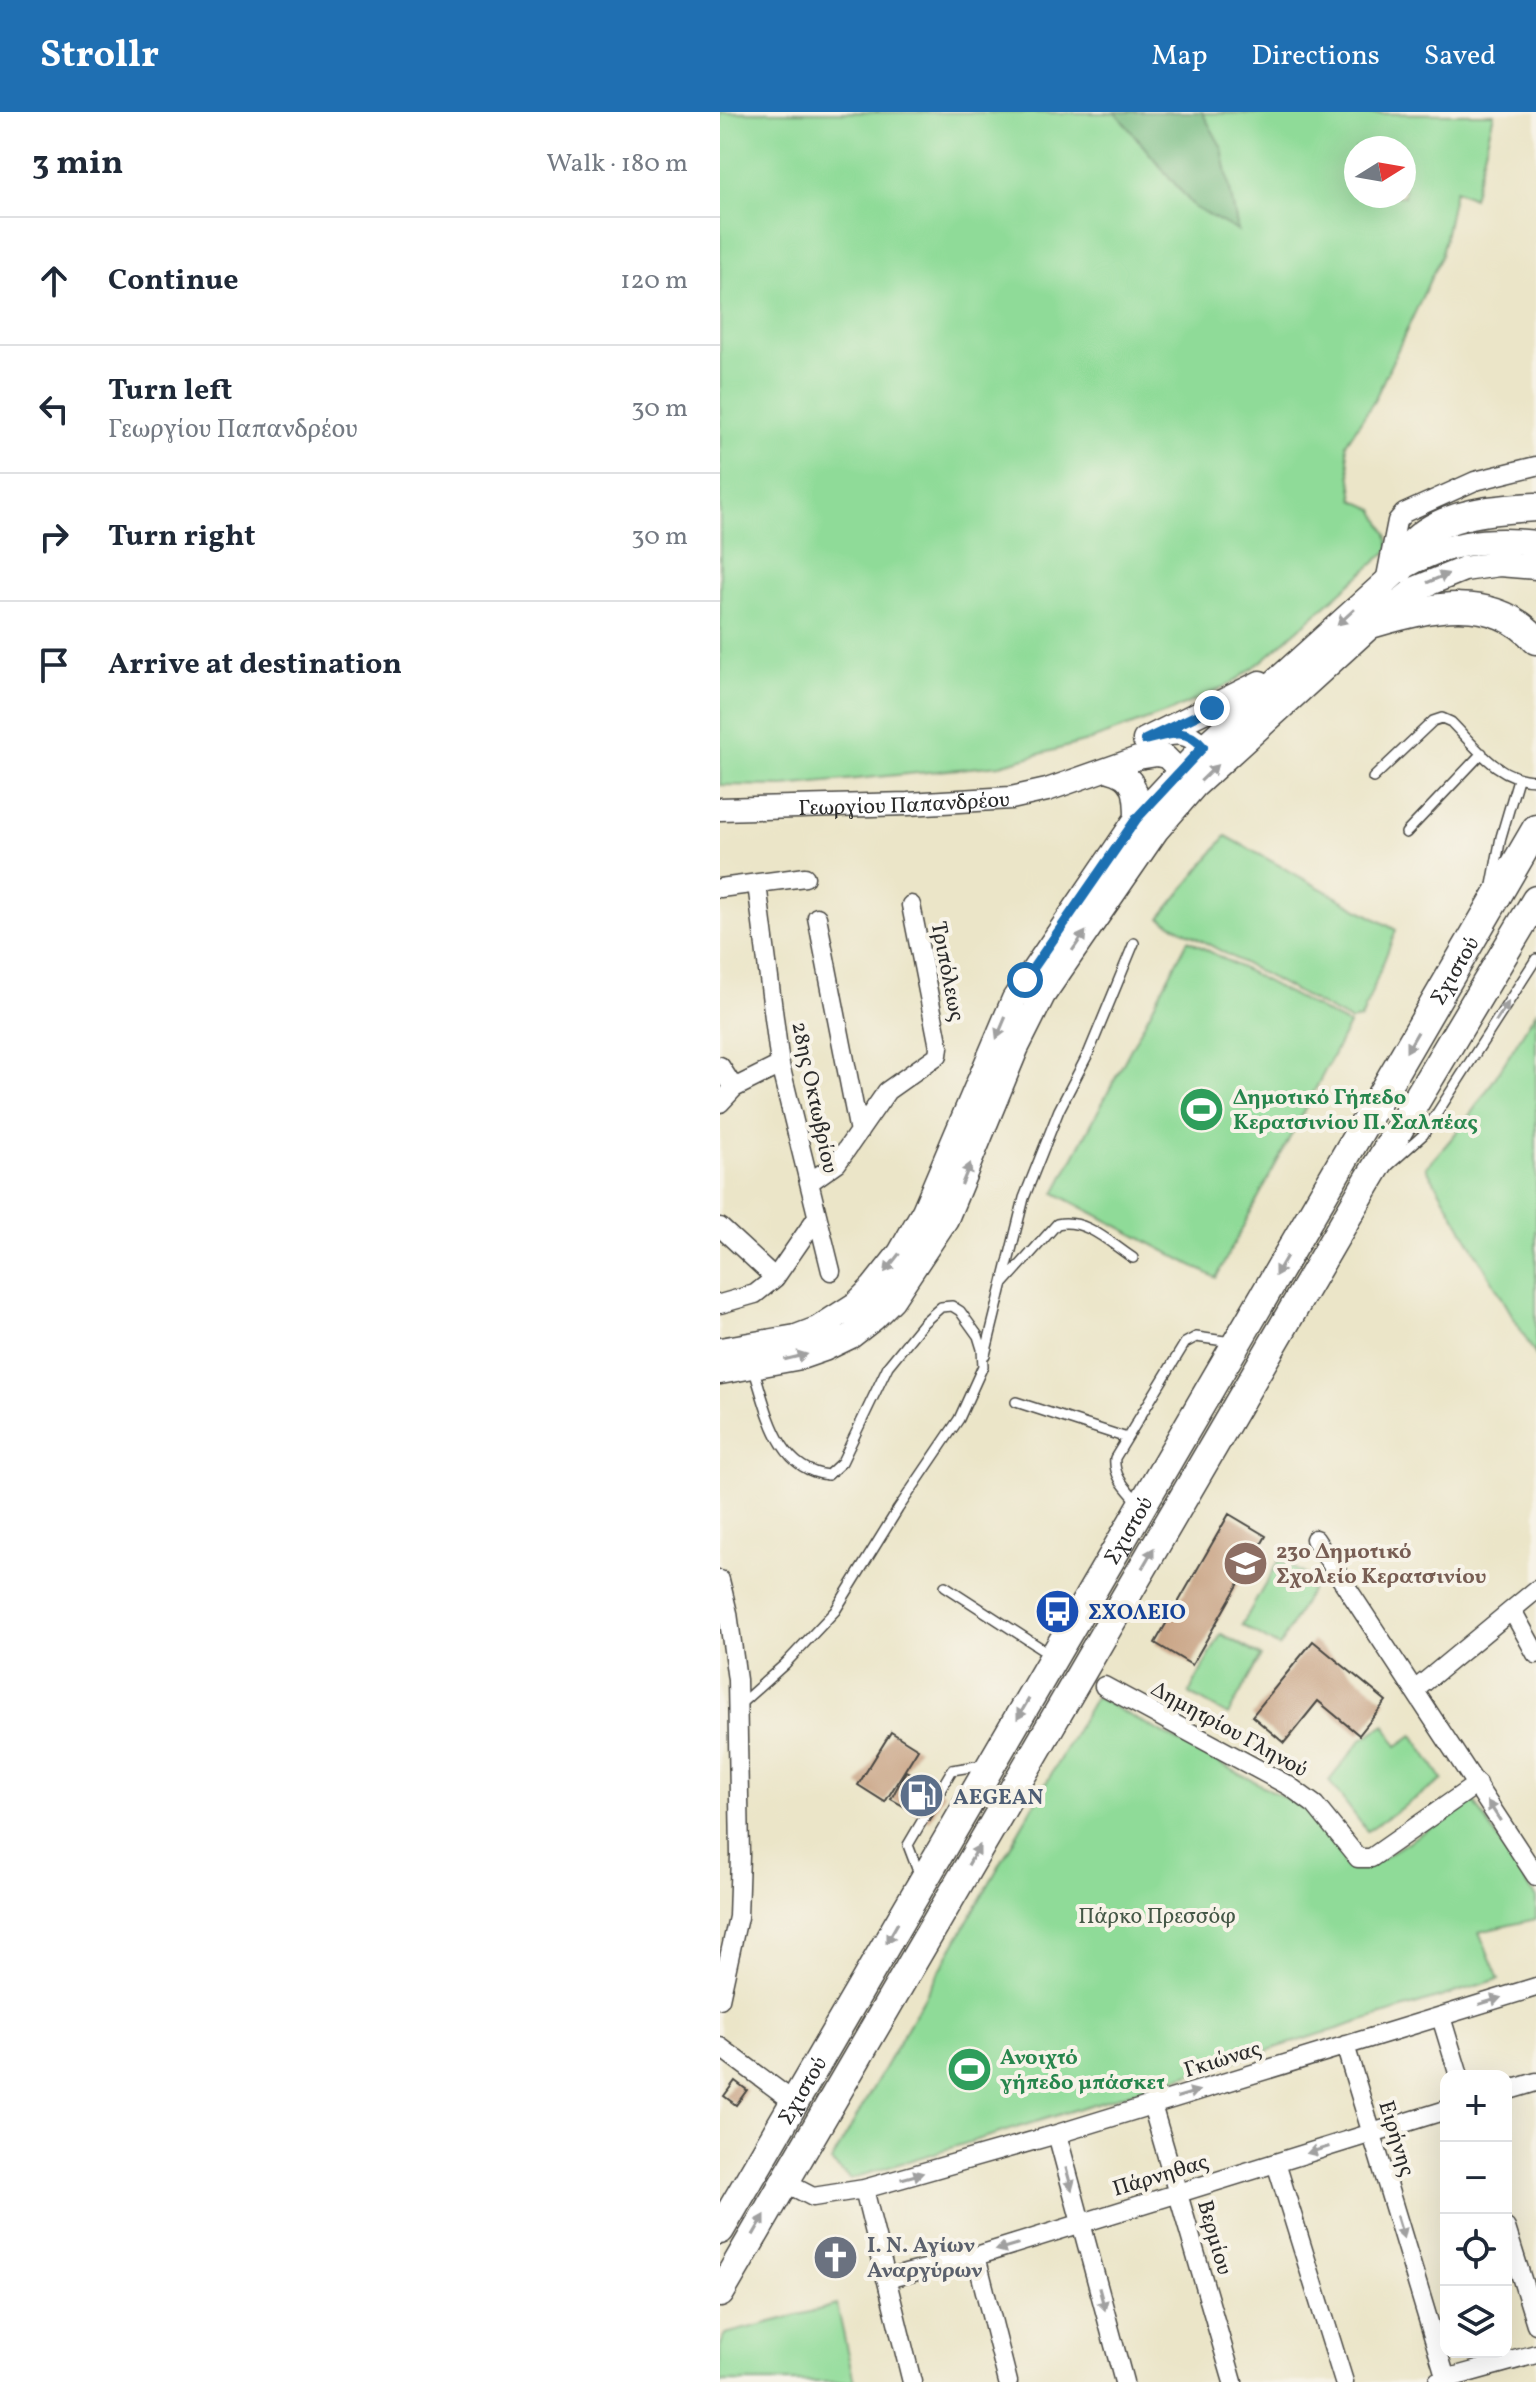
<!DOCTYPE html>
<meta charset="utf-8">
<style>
body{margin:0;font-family:Vollkorn,serif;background:#f6f6f7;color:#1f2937}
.controls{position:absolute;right:24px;bottom:24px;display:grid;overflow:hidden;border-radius:16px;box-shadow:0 8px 32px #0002}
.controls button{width:72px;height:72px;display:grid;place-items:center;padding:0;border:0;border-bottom:2px solid #e0e1e3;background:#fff;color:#1f2937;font:40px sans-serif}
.compass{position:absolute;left:624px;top:24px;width:72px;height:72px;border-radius:50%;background:#fff;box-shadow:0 8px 32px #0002;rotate:79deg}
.stop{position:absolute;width:24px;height:24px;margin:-18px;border:6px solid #1f6fb2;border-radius:50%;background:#fff}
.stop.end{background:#1f6fb2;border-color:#fff;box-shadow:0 2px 8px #0008}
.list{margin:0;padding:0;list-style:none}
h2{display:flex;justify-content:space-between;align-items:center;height:104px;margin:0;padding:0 32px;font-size:34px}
h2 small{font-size:26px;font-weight:400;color:#747a83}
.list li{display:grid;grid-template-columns:52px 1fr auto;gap:24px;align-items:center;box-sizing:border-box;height:128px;padding:0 32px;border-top:2px solid #e0e1e3}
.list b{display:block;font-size:30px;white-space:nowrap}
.list p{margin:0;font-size:26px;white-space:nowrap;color:#747a83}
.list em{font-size:26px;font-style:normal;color:#747a83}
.icon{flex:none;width:44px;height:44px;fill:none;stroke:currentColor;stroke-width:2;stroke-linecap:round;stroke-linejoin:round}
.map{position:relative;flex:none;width:816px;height:2270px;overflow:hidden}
header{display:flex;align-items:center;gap:48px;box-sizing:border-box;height:112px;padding:0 40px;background:#1f6fb2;color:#fff}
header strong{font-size:38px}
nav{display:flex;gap:44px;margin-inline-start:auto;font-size:28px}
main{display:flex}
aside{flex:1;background:#fff}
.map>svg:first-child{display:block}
.green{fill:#8fdb98;stroke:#5d8362;stroke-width:2;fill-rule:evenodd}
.forest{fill:#73bb80;stroke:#4f7356;stroke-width:2}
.building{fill:#c69f7f}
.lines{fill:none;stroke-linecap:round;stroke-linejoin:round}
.service-casing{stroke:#484743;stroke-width:12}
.minor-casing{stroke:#484743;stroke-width:21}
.tertiary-casing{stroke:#484743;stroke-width:25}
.secondary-casing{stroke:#484743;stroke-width:27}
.primary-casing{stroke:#484743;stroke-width:31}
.service{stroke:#fff;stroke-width:9}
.minor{stroke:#fff;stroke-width:18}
.tertiary{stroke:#fff;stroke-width:22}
.secondary{stroke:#fff;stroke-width:24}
.primary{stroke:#fff;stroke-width:28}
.oneway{fill:#a0a0a0}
.route{stroke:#1f6fb2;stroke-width:10}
.labels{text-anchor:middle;stroke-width:8;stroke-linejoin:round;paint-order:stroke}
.street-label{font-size:22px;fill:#2b2b2b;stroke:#f7f3e8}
.leisure-label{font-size:22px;font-weight:bold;fill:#27864d;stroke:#f7f3e8;text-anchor:start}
.education-label{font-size:22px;font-weight:bold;fill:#785e54;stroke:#f7f3e8;text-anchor:start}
.transit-label{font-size:22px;font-weight:bold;fill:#164399;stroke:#f7f3e8;text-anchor:start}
.service-label{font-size:22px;font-weight:bold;fill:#4e5e75;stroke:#f7f3e8;text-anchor:start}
.park-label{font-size:22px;fill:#445746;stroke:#f7f3e8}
.worship-label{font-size:22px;font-weight:bold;fill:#5b616d;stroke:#f7f3e8;text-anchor:start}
</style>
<header>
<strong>Strollr</strong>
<nav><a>Map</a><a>Directions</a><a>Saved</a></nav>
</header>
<main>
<aside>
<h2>3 min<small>Walk · 180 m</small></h2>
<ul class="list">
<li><svg class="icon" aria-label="ahead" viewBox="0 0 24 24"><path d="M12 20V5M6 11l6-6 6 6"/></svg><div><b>Continue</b></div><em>120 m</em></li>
<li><svg class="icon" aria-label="left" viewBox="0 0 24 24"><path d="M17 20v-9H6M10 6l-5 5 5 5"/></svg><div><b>Turn left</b><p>Γεωργίου Παπανδρέου</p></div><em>30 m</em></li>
<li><svg class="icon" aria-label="right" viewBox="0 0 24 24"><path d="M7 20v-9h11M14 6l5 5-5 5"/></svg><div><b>Turn right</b></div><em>30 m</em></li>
<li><svg class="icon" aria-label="arrive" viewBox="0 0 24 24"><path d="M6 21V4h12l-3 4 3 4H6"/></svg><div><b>Arrive at destination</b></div></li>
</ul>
</aside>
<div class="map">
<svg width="816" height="2270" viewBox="0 0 816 2270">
<rect width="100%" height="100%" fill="#f7f3e8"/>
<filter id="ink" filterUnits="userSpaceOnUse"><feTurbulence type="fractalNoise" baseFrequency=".0125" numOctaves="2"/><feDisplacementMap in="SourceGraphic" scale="16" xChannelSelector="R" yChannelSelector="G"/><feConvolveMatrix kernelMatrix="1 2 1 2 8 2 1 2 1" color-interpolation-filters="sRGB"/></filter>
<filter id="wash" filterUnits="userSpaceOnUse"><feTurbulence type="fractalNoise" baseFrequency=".006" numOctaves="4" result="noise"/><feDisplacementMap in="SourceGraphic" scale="32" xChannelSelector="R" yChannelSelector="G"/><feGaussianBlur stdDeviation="1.8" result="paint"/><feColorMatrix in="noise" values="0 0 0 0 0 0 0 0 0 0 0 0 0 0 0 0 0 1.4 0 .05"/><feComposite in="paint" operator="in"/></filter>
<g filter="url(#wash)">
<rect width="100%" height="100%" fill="#ebe5c8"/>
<!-- green -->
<path class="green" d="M0,0L774,2L753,86L735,78L721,144L654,289L626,332L634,388L654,397L667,422L670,437L542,549L512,571L451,599L371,628L280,653L64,674L0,673ZM636,36H684V84H636Z
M506,724L676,818L641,907L630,909L440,806Z
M468,828L629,913L496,1166L335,1081Z
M816,900V1244L706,1055C753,1007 781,956 816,900Z
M559,1448L596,1469L559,1535L522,1513Z
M501,1522L541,1544L508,1603L469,1581Z
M375,1585L586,1697L647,1756L753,1688L816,1786V1807L759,1820L779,1867L130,2067L111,2050Z
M665,1613L677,1634L693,1623L723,1668L647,1719L609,1669L642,1627Z
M117,2193L134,2270H0V2232L5,2222Z"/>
<!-- forest -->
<path class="forest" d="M395,0H482L502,36L518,119L475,96Z"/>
<g id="blocks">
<!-- building -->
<path class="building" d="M509,1402L546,1424L472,1553L435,1531Z
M593,1529L666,1589L639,1623L598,1589L564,1631L532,1604Z
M171,1620L198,1637L165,1690L138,1673Z
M186,1659L225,1681L210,1709L171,1687Z
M15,1969L27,1978L16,1993L4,1984Z"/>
</g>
</g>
<g filter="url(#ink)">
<use href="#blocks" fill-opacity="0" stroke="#484743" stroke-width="2"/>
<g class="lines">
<defs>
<path id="service" d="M653,666L713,609L722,606L731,610C756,635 778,668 816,668
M686,721L762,641
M772,773L781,725L798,667
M667,1055L703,1023L816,847
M284,1171L337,1112C366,1106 390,1131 413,1146
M265,1243L304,1086L339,998L369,940L414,831
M296,1290L407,1326
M419,1391C407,1377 393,1365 395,1346L465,1231L476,1225L512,1230
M225,1474L330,1542
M18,1594L65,1552L115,1499L178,1397L239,1307L263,1254L262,1237L258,1224L240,1199L232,1194L221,1195L203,1211L168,1254L122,1350L108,1363C56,1358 47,1296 33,1255
M199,1762L188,1733L232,1658L263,1653"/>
<path id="minor" d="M666,465L677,409L684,401L755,369L816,354
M37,772L60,953L111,1159
M0,776L85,765
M97,805L139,1020
M0,954L14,976
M0,991L14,976L60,953
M90,1070L117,1051L167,979L218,943L219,935L191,793
M0,1115L55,1166
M0,1192L35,1182L55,1166L97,1105
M595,1427L816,1764
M0,1468L8,1501L17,1568L20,1743L18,1805L0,1887
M793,1500L816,1542
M384,1574L569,1674L595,1693L638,1746H651L757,1672
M695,1578L816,1478
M721,1905L739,1964
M625,1933L727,2270
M0,1935L74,1990
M786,1979L816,1970
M432,1993L513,2270
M337,2022L404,2270
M556,2051L624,2270
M64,2070L93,2085L144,2077L337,2022L816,1875
M144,2077L192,2270
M786,2116L816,2212
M256,2144L288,2270
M166,2167L256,2144L726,1998
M718,2269L816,2242"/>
<g id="tertiary">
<path d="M435,625C456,620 468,618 483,635"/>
<path id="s1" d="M0,697L188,692L291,686L327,678L418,646L437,643L446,645L459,658"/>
</g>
<path id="secondary" d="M425,628L540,571
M390,658C416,664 417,682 417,706
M0,1238L76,1225L97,1217L136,1192L153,1175L180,1141L204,1099L294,887L417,706L483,635L680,457C723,431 766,425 816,431
M0,1260L81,1245L104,1237L131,1224L154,1206L172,1188L226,1107L296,937L323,883L436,719L475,674L654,511L695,477L744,457L779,452L816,455"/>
<g id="primary">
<path d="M680,457C684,448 687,436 695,429C725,400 777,397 816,395"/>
<path d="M654,511C709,495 773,479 816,528"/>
<path id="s2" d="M0,2118L816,717"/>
<path d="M0,2181L648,1069L816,788"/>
</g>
</defs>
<!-- service casing -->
<use href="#service" class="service-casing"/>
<!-- minor casing -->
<use href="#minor" class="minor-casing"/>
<!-- tertiary casing -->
<use href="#tertiary" class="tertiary-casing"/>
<!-- secondary casing -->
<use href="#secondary" class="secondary-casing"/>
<!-- primary casing -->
<use href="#primary" class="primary-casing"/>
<!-- service -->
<use href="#service" class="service"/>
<!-- minor -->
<use href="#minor" class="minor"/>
<!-- tertiary -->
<use href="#tertiary" class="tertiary"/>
<!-- secondary -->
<use href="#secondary" class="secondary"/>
<!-- primary -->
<use href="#primary" class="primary"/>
</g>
<!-- one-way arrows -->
<defs><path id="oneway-solid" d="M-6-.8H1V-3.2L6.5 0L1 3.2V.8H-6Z" transform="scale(2)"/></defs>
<g class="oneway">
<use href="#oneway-solid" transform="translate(718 466) rotate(-23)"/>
<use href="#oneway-solid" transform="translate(626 505) rotate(137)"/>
<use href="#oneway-solid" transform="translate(489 661) rotate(-44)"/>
<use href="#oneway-solid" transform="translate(359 829) rotate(-55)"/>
<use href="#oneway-solid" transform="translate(782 900) rotate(-57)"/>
<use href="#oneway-solid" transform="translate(281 916) rotate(113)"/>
<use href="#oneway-solid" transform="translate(692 930) rotate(120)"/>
<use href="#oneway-solid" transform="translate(246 1062) rotate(-68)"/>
<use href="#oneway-solid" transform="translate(172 1151) rotate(128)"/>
<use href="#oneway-solid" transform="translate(561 1154) rotate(120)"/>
<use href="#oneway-solid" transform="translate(76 1245) rotate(-13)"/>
<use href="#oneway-solid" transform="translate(428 1446) rotate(-60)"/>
<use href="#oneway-solid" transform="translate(303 1597) rotate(120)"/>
<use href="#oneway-solid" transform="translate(774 1699) rotate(-123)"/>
<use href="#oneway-solid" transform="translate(254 1743) rotate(-60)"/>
<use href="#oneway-solid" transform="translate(172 1821) rotate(120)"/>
<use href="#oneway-solid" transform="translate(770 1889) rotate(-17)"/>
<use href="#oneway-solid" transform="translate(468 1982) rotate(-17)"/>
<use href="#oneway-solid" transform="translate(598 2038) rotate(163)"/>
<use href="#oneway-solid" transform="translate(192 2064) rotate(-16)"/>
<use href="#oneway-solid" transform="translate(349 2067) rotate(75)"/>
<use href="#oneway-solid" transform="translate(39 2113) rotate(-60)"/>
<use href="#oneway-solid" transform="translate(680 2115) rotate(73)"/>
<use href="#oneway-solid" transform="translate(287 2135) rotate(163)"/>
<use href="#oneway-solid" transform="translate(382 2187) rotate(75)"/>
</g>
</g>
<g class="lines" filter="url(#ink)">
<!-- route -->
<path class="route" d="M305,868L417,706L483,635C465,614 449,622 425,628L492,596"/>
</g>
<!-- icons -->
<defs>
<symbol id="stadium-disc" viewBox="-11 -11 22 22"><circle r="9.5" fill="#2e9e5b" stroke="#f7f3e8"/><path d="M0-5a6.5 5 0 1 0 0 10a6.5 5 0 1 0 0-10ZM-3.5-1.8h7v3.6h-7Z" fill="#fff"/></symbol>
<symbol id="school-disc" viewBox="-11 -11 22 22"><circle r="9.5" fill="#8d6e63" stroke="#f7f3e8"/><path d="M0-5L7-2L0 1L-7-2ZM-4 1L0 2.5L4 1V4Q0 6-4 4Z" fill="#fff"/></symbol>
<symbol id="bus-disc" viewBox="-11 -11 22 22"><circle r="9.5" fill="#1a4fb4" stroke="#f7f3e8"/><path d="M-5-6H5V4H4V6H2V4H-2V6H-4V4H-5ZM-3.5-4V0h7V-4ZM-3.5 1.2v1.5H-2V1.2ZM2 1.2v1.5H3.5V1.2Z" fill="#fff"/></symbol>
<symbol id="fuel-disc" viewBox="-11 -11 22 22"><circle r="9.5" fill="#5c6f8a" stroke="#f7f3e8"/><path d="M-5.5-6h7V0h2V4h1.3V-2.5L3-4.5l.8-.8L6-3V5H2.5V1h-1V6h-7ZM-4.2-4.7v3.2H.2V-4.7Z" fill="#fff"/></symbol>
<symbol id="church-disc" viewBox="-11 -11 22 22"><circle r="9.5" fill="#6b7280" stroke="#f7f3e8"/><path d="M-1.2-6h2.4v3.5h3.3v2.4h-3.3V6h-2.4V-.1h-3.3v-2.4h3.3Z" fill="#fff"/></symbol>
</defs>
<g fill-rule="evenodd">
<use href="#stadium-disc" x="456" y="972" width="51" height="51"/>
<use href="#school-disc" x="500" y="1426" width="51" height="51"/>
<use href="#bus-disc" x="312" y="1474" width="51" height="51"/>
<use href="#fuel-disc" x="176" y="1658" width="51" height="51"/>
<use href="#stadium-disc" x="224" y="1932" width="51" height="51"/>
<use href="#church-disc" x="90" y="2120" width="51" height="51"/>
</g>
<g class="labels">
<!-- street labels -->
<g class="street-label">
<text dy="8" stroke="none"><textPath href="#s1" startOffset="184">Γεωργίου Παπανδρέου</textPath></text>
<text dy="8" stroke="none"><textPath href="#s2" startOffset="1458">Σχιστού</textPath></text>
<text transform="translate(229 859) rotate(79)" y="8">Τριπόλεως</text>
<text transform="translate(96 985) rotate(78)" y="8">28ης Οκτωβρίου</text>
<text dy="8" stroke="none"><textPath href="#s2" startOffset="810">Σχιστού</textPath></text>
<text transform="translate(510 1616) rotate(29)" y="8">Δημητρίου Γληνού</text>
<text transform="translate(502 1946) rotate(-17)" y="8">Γκιώνας</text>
<text dy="8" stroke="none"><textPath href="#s2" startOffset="162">Σχιστού</textPath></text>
<text transform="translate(678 2026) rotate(73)" y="8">Ειρήνης</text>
<text transform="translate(440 2062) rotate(-17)" y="8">Πάρνηθας</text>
<text transform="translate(496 2125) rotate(74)" y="8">Βερμίου</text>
</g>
<!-- leisure labels -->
<g class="leisure-label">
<text x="513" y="992">Δημοτικό Γήπεδο<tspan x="513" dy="25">Κερατσινίου Π. Σαλπέας</tspan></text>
<text x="280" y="1952">Ανοιχτό<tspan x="280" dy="25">γήπεδο μπάσκετ</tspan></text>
</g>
<!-- education labels -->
<g class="education-label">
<text x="556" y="1446">23o Δημοτικό<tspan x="556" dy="25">Σχολείο Κερατσινίου</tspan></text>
</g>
<!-- transit labels -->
<g class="transit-label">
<text x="368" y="1507">ΣΧΟΛΕΙΟ</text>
</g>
<!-- service labels -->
<g class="service-label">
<text x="233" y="1692">AEGEAN</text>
</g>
<!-- park labels -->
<g class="park-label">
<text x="437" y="1811">Πάρκο Πρεσσόφ</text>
</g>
<!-- worship labels -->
<g class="worship-label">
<text x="147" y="2140">Ι. Ν. Αγίων<tspan x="147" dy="25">Αναργύρων</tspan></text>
</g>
</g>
</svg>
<div class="controls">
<button>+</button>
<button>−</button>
<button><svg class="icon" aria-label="locate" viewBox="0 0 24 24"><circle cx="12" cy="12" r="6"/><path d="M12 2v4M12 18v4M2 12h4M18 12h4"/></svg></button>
<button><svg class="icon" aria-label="layers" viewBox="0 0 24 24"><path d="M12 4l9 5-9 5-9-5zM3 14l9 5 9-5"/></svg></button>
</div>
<svg class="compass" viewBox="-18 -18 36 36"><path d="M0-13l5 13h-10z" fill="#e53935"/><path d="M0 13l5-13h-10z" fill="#747a83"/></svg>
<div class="stop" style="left:305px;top:868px"></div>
<div class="stop end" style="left:492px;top:596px"></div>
</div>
</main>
